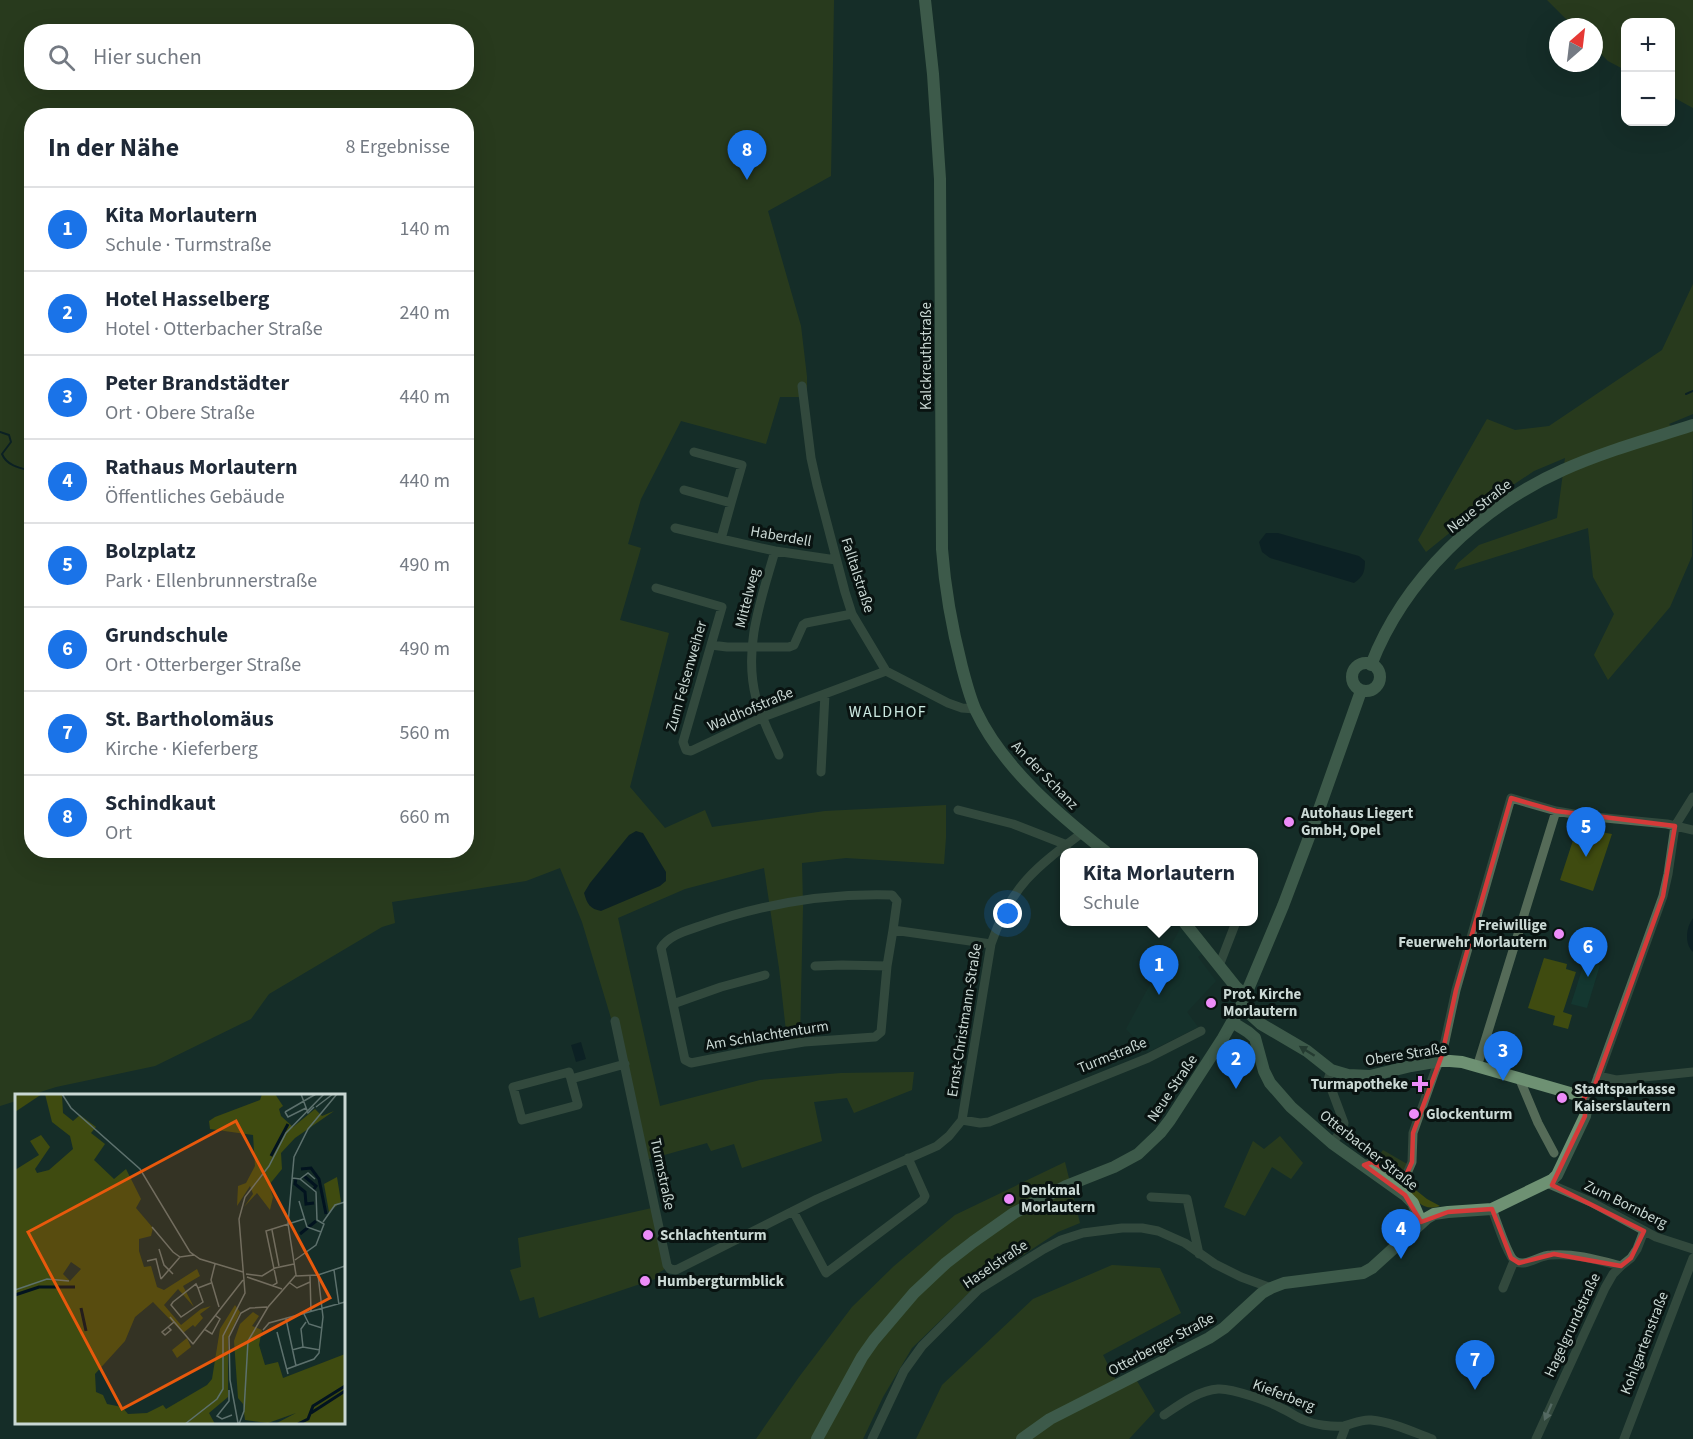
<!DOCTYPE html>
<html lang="de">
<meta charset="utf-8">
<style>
body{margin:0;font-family:"Source Sans 3",sans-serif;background:#f2f2f3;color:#1f2937}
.controls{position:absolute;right:18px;top:18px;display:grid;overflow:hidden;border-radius:12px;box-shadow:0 6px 24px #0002}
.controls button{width:54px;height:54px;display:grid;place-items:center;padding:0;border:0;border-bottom:2px solid #e0e1e3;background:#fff;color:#1f2937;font:30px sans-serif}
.compass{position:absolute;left:1549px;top:18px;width:54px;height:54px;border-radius:50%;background:#fff;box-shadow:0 6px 24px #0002;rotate:28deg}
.you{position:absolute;left:1008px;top:914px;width:21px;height:21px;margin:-15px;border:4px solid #fff;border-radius:50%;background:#1a73e8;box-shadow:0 0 0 9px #1a73e833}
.badge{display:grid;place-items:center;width:39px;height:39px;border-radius:50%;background:#1a73e8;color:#fff;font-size:20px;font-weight:700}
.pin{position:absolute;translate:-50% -50px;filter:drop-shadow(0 2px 3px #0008)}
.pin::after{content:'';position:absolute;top:32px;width:21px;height:18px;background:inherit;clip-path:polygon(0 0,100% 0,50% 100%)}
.popup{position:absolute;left:1060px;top:848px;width:198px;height:78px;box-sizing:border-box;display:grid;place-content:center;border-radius:12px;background:#fff;filter:drop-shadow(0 2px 4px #0005);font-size:20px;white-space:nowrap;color:#747a83}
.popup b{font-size:22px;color:#1f2937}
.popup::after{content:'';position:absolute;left:50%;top:100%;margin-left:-12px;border:12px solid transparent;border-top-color:#fff}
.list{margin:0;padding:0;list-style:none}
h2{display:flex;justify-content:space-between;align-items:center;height:78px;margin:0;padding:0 24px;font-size:26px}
h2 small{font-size:20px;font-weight:400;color:#747a83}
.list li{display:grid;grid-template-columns:39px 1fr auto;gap:18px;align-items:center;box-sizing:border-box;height:84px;padding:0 24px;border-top:2px solid #e0e1e3}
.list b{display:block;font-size:22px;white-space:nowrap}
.list p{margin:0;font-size:20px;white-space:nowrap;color:#747a83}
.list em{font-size:20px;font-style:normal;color:#747a83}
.icon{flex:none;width:33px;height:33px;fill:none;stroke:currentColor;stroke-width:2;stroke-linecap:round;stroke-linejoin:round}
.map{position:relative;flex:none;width:1693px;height:1439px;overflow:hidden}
.search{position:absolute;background:#fff;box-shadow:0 6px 24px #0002;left:24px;top:24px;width:450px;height:66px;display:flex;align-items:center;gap:15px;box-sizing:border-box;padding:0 21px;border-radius:24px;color:#747a83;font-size:22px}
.panel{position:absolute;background:#fff;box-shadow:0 6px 24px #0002;left:24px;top:108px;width:450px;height:750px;border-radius:24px}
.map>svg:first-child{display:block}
.built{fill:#143730}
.green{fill:#3f4b10;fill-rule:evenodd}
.water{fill:#02131f}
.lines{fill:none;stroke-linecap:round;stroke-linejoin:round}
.stream{stroke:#02131f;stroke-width:2}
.street{stroke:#556b58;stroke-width:9}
.secondary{stroke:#6e9173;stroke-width:12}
.oneway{fill:#364c3d}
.oneway2{fill:#a1b2a9}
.marked{fill:none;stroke:#d53a39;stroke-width:4.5;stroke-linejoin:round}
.poi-dot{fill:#ed8cf9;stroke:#091311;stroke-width:2}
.labels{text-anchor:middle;stroke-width:6;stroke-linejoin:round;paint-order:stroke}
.street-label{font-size:15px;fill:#cad8d4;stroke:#091311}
.poi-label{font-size:15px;font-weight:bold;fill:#cad8d4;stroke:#091311;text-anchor:start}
.neighbourhood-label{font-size:16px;letter-spacing:1.5px;fill:#cce9e1;stroke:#091311}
.inset-river{fill:none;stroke:#02131f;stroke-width:3}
.inset-road{fill:none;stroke:#5d716d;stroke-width:1.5}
.view{fill:#e8590c;fill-opacity:0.15;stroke:#e8590c;stroke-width:3}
.inset-edge{fill:none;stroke:#cad8d4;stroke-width:3}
</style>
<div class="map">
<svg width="1693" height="1439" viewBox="0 0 1693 1439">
<rect width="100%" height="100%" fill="#152d28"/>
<!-- built -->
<path class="built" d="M1181,927L1203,953L1198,957L1216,981L1187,1012L1198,1027L1148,1052L1126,1029Z
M1585,960L1600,965L1587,1008L1571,1004Z"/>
<!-- green -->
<path class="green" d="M0,0H834L831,176L768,211L801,326L807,377V397H780L766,444L681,421L641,499L628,544L641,548L620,620L669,633L630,787L665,828L705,810L712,827L825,811L946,805V837L944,864L846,858L802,863L803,906L800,1039L787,1040L779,968L764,868L685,889L618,918L660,1106L760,1080L841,1073L914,1072L912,1090L854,1113L847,1098L814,1102L822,1141L742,1168L734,1144L711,1151L707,1143L643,1161L614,1028L582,922L560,868L526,881L392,902L395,923L382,927L269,994L251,1019L155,1066L56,1087L31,1095L16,1096V1101L0,1106ZM32,32H466V82H32ZM32,116H466V850H32L31,837L29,834V828L32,826Z
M1547,0H1693V108L1671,96L1670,22H1626L1625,70L1608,61L1594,47V27H1574Z
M1693,284V414L1669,424L1678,433L1693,427L1692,556L1670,607L1608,680L1594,655L1614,614L1593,577L1588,528L1454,570L1458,563L1479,545L1557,518L1565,458L1534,471L1489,501L1426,552L1418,540L1487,419L1515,430L1549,426L1662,350Z
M1577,828L1612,834L1593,891L1560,880Z
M1544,958L1567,964L1566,969L1576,972L1563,1012L1572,1015L1568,1029L1553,1025L1555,1016L1528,1008Z
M1280,1136L1303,1163L1291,1179L1272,1167L1245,1216L1224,1207L1253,1141L1264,1149Z
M1383,1150L1407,1164L1402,1173L1393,1170L1375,1161Z
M1065,1162L1080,1223L1058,1232L975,1287L912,1348L883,1397L863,1439H756L799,1377L852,1307L894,1266L955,1215Z
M1412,1187L1427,1199L1440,1206C1424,1211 1419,1203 1409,1192Z
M652,1208L665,1269L655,1275V1279L539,1318L534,1297L520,1301L510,1270L521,1267L518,1238Z
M1112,1265L1160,1268L1181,1313L1103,1355L1118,1384L1134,1376L1155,1411L1129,1439H916L942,1385L1033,1299Z"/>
<!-- water -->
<path class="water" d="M1266,533H1278L1359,556L1365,561C1365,572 1363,577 1354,583L1270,558L1262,552L1259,542Z
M636,831L643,833L666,872V881L660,886L601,911C590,909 587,904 584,893L590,883L629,835Z
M1693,918V952C1684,944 1686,927 1693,918Z
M581,1042L586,1059L576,1062L571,1045Z"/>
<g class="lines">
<!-- stream -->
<path class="stream" d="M1686,394L1693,391
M0,432L9,435L11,442L2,454C7,466 20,468 32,471
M32,761L30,787L32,804"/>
<!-- street -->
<path class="street" d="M802,386L811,458L817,485L845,592L852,614L886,671L948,703L962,708L975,709
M684,490L731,503L742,465L694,452
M675,528L721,539L731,503
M721,539L775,551L836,560
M775,551C761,600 743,647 756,698C761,718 771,736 779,755
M656,588L722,607L683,742L686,750L691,751L763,717L886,671
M711,645L727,647H789L794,645L803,625L806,623L852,614
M821,772L825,694
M958,810L1013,824L1067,845
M893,930L887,966L881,1032L875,1037L804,1042L756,1050L691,1063L685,1060L661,948C669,935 686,931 700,926C762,904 826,893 892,895L897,901L893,930L991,944
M815,966L842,965L887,966
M1219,966L1236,922
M673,1004L721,987L765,975
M615,1021L667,1265L670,1269
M1477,1067L1556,811
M1331,1070L1328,1080L1344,1123L1343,1129L1332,1143
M1598,1076L1616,1080L1693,1072
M571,1079L578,1105L522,1120L513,1087L569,1072L571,1079L625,1064
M1520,1080L1538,1123L1554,1153
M1583,1099L1595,1085L1663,896L1668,874L1675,826L1693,797
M962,1120L991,944C1011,886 1035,868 1082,833
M1364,1165L1372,1162L1399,1177L1405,1178L1412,1162L1413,1133L1435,1071L1442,1055L1456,990L1511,798L1556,811L1585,816L1667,824L1693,830
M1547,1183L1591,1202L1656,1237L1693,1249
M1151,1197L1187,1199L1199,1254
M1492,1209C1496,1219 1508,1257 1515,1261C1525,1268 1539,1255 1551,1255C1574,1253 1598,1260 1621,1266
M793,1211L826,1273L923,1200L925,1196L908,1158
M670,1269L676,1270L817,1199L937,1146L949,1136L962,1120L980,1123L989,1122L1148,1058L1201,1031
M1503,1288L1514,1261
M1164,1415C1179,1405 1199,1390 1218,1389C1232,1388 1271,1402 1283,1409C1290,1412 1296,1417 1304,1420C1315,1425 1332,1427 1344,1426C1353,1424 1361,1419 1371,1420C1392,1422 1413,1432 1432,1439
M872,1439L904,1371L922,1346L978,1290L1044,1249L1061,1240L1083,1233L1122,1228H1142L1158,1231L1185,1243L1215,1264L1241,1277L1271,1288
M1341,1439L1346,1426
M1536,1439L1605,1288L1613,1274L1621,1266L1631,1258L1637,1249L1644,1231
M1624,1439L1693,1258"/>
<!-- secondary -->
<path class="secondary" d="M925,0L933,74L940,179L942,549C945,589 952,628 962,667C966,682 970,698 976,711C1003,768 1058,814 1106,852
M1352 677a14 14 0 1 1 28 0a14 14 0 1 1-28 0Z
M1371,665C1404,579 1480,507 1563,470C1605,451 1650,439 1693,425
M1184,922L1236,987L1246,996
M1232,1022L1248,1032L1255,1038L1264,1071L1270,1083L1291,1107L1332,1143L1405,1195L1413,1203L1421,1222
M817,1439L862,1357L874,1340L914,1293L946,1263L973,1242L1014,1213L1066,1186L1114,1167L1138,1154L1160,1133L1170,1120L1223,1038L1241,1006L1283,906L1311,832L1361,691
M1022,1439L1050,1419L1209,1338L1224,1328L1262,1293L1271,1288L1284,1283L1363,1273L1372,1268L1427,1218L1434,1214L1448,1212L1492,1209L1552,1180L1557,1175L1585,1116C1587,1106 1586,1100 1577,1095L1462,1062L1450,1061H1440L1411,1066L1370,1076L1348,1075L1331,1070L1307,1051L1261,1024L1241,1006"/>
</g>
<!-- one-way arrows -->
<defs><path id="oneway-solid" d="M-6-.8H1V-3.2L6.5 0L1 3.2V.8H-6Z" transform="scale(1.5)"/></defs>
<use class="oneway" href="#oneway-solid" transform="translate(1307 1051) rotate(-148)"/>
<use class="oneway2" href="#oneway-solid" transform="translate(1548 1412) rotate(114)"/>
<!-- marked area -->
<path d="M0 0H1693V1439H0ZM1511,798L1556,811L1675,826L1663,896L1595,1085L1584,1098L1585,1116L1552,1185L1644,1231L1631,1258L1621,1266L1554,1254L1519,1263L1511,1258L1492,1209L1448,1212L1421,1222L1405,1195L1364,1165L1372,1162L1404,1180L1412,1162L1413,1133L1442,1055L1456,990Z" fill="#152d28" fill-opacity=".55" fill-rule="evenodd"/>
<path class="marked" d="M1511,798L1556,811L1675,826L1663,896L1595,1085L1584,1098L1585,1116L1552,1185L1644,1231L1631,1258L1621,1266L1554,1254L1519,1263L1511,1258L1492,1209L1448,1212L1421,1222L1405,1195L1364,1165L1372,1162L1404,1180L1412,1162L1413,1133L1442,1055L1456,990Z"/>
<!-- markers -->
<g class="poi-dot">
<circle cx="1289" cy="822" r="6"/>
<circle cx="1559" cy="934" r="6"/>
<circle cx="1211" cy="1003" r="6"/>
<path d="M1417 1075h6v6h6v6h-6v6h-6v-6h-6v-6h6z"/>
<circle cx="1562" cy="1098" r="6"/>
<circle cx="1414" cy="1114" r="6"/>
<circle cx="1009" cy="1199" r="6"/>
<circle cx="648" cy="1235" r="6"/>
<circle cx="645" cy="1281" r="6"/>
</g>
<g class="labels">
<!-- street labels -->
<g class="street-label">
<text transform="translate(926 356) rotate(-90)" y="5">Kalckreuthstraße</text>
<text transform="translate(1479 506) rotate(-38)" y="5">Neue Straße</text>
<text transform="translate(781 536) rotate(10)" y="5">Haberdell</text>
<text transform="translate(858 575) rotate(72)" y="5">Falltalstraße</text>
<text transform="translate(747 598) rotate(-76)" y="5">Mittelweg</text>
<text transform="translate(686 676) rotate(-74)" y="5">Zum Felsenweiher</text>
<text transform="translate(750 709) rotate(-23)" y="5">Waldhofstraße</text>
<text transform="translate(1045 775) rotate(46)" y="5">An der Schanz</text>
<text transform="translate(964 1020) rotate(-81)" y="5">Ernst-Christmann-Straße</text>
<text transform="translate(767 1035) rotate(-9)" y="5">Am Schlachtenturm</text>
<text transform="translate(1406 1054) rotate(-9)" y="5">Obere Straße</text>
<text transform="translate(1112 1055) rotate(-22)" y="5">Turmstraße</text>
<text transform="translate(1172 1088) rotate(-56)" y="5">Neue Straße</text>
<text transform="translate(1369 1150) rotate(38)" y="5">Otterbacher Straße</text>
<text transform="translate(663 1174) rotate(78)" y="5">Turmstraße</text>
<text transform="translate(1626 1204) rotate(26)" y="5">Zum Bornberg</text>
<text transform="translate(995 1264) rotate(-34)" y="5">Haselstraße</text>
<text transform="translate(1572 1325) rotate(-65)" y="5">Hagelgrundstraße</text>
<text transform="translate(1644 1343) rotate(-69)" y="5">Kohlgartenstraße</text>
<text transform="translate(1161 1344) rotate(-28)" y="5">Otterberger Straße</text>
<text transform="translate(1284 1395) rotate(21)" y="5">Kieferberg</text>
</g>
<!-- poi labels -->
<g class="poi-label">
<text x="1301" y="818">Autohaus Liegert<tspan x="1301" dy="17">GmbH, Opel</tspan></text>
<text x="1547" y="930" text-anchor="end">Freiwillige<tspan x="1547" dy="17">Feuerwehr Morlautern</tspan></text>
<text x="1223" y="999">Prot. Kirche<tspan x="1223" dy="17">Morlautern</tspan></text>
<text x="1408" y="1089" text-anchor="end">Turmapotheke</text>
<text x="1574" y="1094">Stadtsparkasse<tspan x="1574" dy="17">Kaiserslautern</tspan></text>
<text x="1426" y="1119">Glockenturm</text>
<text x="1021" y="1195">Denkmal<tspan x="1021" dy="17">Morlautern</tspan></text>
<text x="660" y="1240">Schlachtenturm</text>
<text x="657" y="1286">Humbergturmblick</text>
</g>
<!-- neighbourhood labels -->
<g class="neighbourhood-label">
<text x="888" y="717">WALDHOF</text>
</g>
</g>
<!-- overview -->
<g transform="translate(15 1094)">
<rect width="330" height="330" fill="#152d28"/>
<path d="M0,0H27L0,18ZM30,0H47L48,19L58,27L65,21L81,33L76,39L90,50L79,66L99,85L111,75L126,105L121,114L138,134L136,142L124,145V157L129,173L136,172L142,193L149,196L182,175L185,182L168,192L179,213L163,195L149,211L166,231L186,215L196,212L185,220L188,224L180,233L178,231L168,239L138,208L120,223L110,247L80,280L81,298L88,301L92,310L107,313L113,320L132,319L148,311L151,315L192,291L197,285L205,235L220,211L225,218L213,244V303L194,319L200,330H0V76L24,61L15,47L26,41L35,53L20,75L22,79L34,76L58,55L55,42L37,28ZM56,168L66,175L55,187L48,180ZM247,0H260L268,12L264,15L266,22L278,33L300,15L307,22L319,17L280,44L266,59L267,75L254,91L258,103L255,116L242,99L229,113L238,100L235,92L222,112L223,92L231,89L240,72L238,41L195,35L194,27L200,23L245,6ZM322,83L326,108L314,118L309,90ZM238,218L244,222L237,232L247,236L244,251L250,271L263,268L268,284L330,260V330H260L281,319L253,329L230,326L228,310L223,304L219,247L225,230ZM172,244L176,253L162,264L157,256Z" fill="#3f4b10" fill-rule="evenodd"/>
<path class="inset-river" d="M256,62L273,30M286,75L296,74L304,85L311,120M289,82L301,92L299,95M281,85L280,90L290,98L291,110L299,109M285,140L301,127M0,201L24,193H60M66,214L71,237M296,319L330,297M283,330L293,325L298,312L330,292"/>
<path class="inset-road" d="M47,0L56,14L125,75L175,158L185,165L228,178M286,0L293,19L299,13M301,13L318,0M270,18L301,0M270,18L273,23L291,14M277,84L285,85L301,98L302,126L309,130L301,151L280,166M285,85L293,79L300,85M284,107L292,133L306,138M308,128L320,111L330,108M137,133L158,158L165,163L179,161M257,136L264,172M144,155L149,171L158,180M132,167L141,165L146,185M200,170L196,186L204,213M319,176L324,211M231,180L247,182L260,174L279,170M281,182L303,181L330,172M295,182L296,218M232,183L267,195M146,185L165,163M275,189L282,194L295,188M257,192L262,189L251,137L289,125M183,194L188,208L166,223L156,211L158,208L181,190L183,194L196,189M0,196L32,185L54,187M289,220L294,230L307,234M155,223L178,250M271,225L281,272M153,233L156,236L150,241L147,238L159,228M189,235L197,240L205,225L200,221M248,236L254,229L330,208M262,238L273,280M178,250L228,186M288,253L286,235L291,228M277,256L288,253L305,256M272,275L299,265L304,259L308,223L303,181M214,296V307L202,322L207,325L217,321M223,329L215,286L214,243L226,219L235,214L252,213M170,330L202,305L208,295V242L230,199L224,125L230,103L254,72L271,39L309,0M224,330L229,317L233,247L253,213L281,181L273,130L279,63L293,35L322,0"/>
<path class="view" d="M221,27L315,204L107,315L13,138Z"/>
<rect width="330" height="330" class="inset-edge"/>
</g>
</svg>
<div class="controls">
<button>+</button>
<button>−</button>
</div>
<svg class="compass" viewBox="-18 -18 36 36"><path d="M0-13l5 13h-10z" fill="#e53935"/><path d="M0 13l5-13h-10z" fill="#747a83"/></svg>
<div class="you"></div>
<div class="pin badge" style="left:1159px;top:995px">1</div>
<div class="popup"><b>Kita Morlautern</b>Schule</div>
<div class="pin badge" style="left:1236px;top:1089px">2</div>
<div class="pin badge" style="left:1503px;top:1081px">3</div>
<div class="pin badge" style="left:1401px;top:1259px">4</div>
<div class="pin badge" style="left:1586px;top:857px">5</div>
<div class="pin badge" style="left:1588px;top:977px">6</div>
<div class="pin badge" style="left:1475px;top:1390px">7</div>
<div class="pin badge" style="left:747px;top:180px">8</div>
<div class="search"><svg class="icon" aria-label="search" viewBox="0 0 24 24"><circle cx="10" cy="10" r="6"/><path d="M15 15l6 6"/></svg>Hier suchen</div>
<section class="panel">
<h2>In der Nähe<small>8 Ergebnisse</small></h2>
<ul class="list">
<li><span class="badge">1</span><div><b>Kita Morlautern</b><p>Schule · Turmstraße</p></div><em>140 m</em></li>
<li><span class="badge">2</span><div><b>Hotel Hasselberg</b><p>Hotel · Otterbacher Straße</p></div><em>240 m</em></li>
<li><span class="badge">3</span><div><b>Peter Brandstädter</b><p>Ort · Obere Straße</p></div><em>440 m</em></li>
<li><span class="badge">4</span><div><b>Rathaus Morlautern</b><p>Öffentliches Gebäude</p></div><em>440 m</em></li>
<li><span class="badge">5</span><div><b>Bolzplatz</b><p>Park · Ellenbrunnerstraße</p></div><em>490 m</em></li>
<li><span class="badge">6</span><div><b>Grundschule</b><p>Ort · Otterberger Straße</p></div><em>490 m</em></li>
<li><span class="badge">7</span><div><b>St. Bartholomäus</b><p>Kirche · Kieferberg</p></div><em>560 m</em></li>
<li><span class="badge">8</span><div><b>Schindkaut</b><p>Ort</p></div><em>660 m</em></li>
</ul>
</section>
</div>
